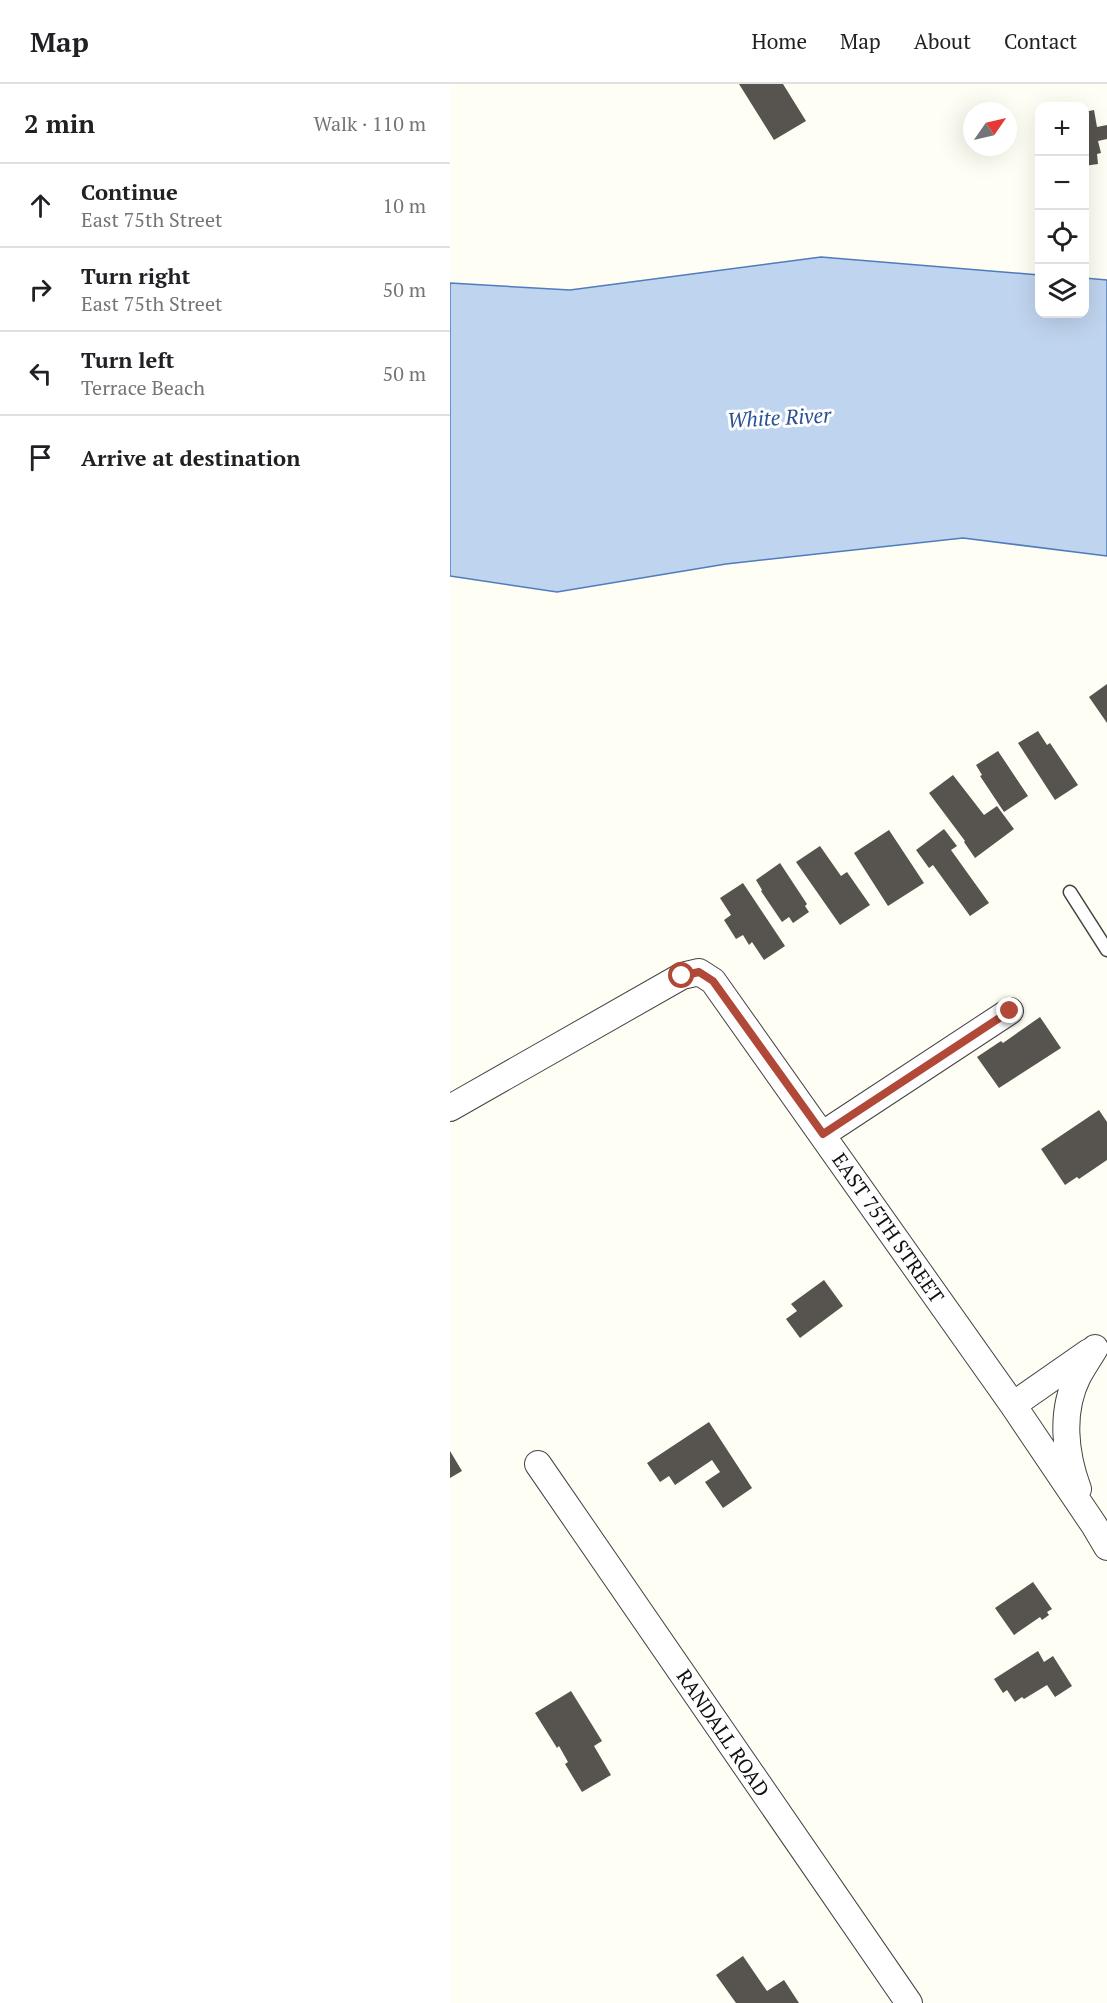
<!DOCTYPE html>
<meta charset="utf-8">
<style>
body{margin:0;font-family:"PT Serif",serif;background:#f2f2f2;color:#202124}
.controls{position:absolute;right:18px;top:18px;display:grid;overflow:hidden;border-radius:12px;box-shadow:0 6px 24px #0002}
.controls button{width:54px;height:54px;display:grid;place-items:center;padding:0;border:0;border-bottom:2px solid #e0e0e0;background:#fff;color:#202124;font:30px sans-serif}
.compass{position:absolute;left:513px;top:18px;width:54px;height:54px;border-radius:50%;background:#fff;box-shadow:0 6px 24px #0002;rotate:56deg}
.stop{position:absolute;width:18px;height:18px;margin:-14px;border:4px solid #b04938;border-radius:50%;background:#fff}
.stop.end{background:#b04938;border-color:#fff;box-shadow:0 2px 6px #0008}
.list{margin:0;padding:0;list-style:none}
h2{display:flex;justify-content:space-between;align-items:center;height:78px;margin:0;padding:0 24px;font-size:26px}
h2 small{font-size:20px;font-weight:400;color:#757577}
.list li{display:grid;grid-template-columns:39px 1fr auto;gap:18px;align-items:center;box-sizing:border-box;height:84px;padding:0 24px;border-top:2px solid #e0e0e0}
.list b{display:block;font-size:22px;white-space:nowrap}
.list p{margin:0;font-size:20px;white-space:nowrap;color:#757577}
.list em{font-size:20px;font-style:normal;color:#757577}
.icon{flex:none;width:33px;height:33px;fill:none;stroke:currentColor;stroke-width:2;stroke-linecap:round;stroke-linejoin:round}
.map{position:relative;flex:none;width:657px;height:1919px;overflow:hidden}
header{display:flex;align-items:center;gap:36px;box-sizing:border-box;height:84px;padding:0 30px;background:#fff;border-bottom:2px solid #e0e0e0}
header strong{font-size:28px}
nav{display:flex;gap:33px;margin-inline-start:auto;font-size:21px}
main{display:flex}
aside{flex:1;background:#fff}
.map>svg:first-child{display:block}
.water{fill:#bfd4ef;stroke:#4f7cbd;stroke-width:1.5}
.building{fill:#57534e}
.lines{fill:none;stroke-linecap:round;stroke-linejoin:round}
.lane-casing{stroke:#434343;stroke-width:15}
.street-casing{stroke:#434343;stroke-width:28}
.lane{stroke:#fff;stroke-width:12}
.street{stroke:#fff;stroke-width:26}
.route{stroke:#b04938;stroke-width:8}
.labels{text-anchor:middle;stroke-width:6;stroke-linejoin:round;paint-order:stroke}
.street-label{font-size:20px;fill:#101010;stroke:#fff}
.water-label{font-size:21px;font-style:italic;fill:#285094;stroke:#fff}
</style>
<header>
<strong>Map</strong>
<nav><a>Home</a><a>Map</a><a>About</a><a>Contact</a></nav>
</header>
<main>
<aside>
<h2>2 min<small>Walk · 110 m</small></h2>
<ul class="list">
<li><svg class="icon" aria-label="ahead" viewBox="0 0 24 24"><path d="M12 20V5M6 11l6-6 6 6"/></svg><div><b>Continue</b><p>East 75th Street</p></div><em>10 m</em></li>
<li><svg class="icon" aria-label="right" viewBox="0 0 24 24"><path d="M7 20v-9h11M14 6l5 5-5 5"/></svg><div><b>Turn right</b><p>East 75th Street</p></div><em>50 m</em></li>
<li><svg class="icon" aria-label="left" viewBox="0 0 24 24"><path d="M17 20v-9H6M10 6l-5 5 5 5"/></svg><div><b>Turn left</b><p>Terrace Beach</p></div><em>50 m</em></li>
<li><svg class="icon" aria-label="arrive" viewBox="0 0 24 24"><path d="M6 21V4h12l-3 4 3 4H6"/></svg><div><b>Arrive at destination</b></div></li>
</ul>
</aside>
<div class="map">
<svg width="657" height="1919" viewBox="0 0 657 1919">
<rect width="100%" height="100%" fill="#fefef4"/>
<!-- water -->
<path class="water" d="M371,173L589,191L590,230H634L635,194L657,196V472L513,454L276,480L107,508L0,492V199L120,206Z"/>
<!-- building -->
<path class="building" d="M289,0H333L356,37L324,56Z
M644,26L647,43L657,41V55L648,57L651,69L647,70L648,80L634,82V28Z
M657,600V639L639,613Z
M588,647L597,661L600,659L628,701L605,716L568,659Z
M548,667L578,712L554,728L530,692L532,691L526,681Z
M503,691L534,731L547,722L564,745L525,774L514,758L515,757L479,709Z
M494,745L507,762L501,766L539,819L520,832L483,781L479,784L466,766Z
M439,746L474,799L438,822L404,769Z
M370,762L391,792L397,788L420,821L390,841L346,778Z
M330,779L357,820L355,822L359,828L343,839L339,833L332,838L311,807L312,806L306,796Z
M293,799L335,862L314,876L302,858L299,861L293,851L286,855L274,836L281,831L270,814Z
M590,933L611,964L549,1004L527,973L551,957L553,959Z
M649,1026L657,1038V1076L629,1095L627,1093L615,1101L591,1065Z
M374,1196L393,1222L350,1254L336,1235L347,1227L341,1220Z
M259,1338L302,1404L273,1424L255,1398L270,1388L262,1376L225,1401L219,1392L210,1398L197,1379Z
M0,1367L12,1387L0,1394Z
M583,1498L602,1525L597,1528L599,1531L592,1536L590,1533L564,1551L545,1524Z
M588,1567L594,1578L603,1572L622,1602L605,1613L597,1601L574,1615L572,1613L565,1618L557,1606L553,1609L544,1595Z
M121,1607L152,1657L144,1662L161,1691L132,1708L115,1680L118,1678L109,1662L107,1664L85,1629Z
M293,1872L317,1907L334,1896L349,1919H286L266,1891Z"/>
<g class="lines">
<defs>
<path id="lane" d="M620,808L657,866"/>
<path id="street" d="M0,1024L232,892L249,888L263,897L563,1321L644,1441L657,1463
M373,1050L560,927
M563,1321L639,1268
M88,1380L459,1919
M628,1405C615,1370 610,1328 628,1292C633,1283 639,1274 645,1264"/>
</defs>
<!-- lane casing -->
<use href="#lane" class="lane-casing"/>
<!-- street casing -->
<use href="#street" class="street-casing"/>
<!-- lane -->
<use href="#lane" class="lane"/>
<!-- street -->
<use href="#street" class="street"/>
</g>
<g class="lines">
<!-- route -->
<path class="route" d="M232,892L249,888L263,897L373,1050L560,927"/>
</g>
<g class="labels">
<!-- street labels -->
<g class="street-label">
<text transform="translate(438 1144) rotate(55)" y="7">EAST 75TH STREET</text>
<text transform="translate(273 1649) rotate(56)" y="7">RANDALL ROAD</text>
</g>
<!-- water labels -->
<g class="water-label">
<text transform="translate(329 334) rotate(-3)" y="7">White River</text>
</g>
</g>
</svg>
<div class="controls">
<button>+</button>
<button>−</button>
<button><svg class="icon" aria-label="locate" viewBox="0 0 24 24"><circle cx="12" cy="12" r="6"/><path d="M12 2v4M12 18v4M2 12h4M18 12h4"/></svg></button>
<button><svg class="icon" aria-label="layers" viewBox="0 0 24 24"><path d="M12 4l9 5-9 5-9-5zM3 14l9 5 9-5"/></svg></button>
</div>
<svg class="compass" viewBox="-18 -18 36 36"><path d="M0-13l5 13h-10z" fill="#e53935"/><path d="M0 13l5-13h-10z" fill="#757577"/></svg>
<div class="stop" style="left:232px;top:892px"></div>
<div class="stop end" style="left:560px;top:927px"></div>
</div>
</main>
